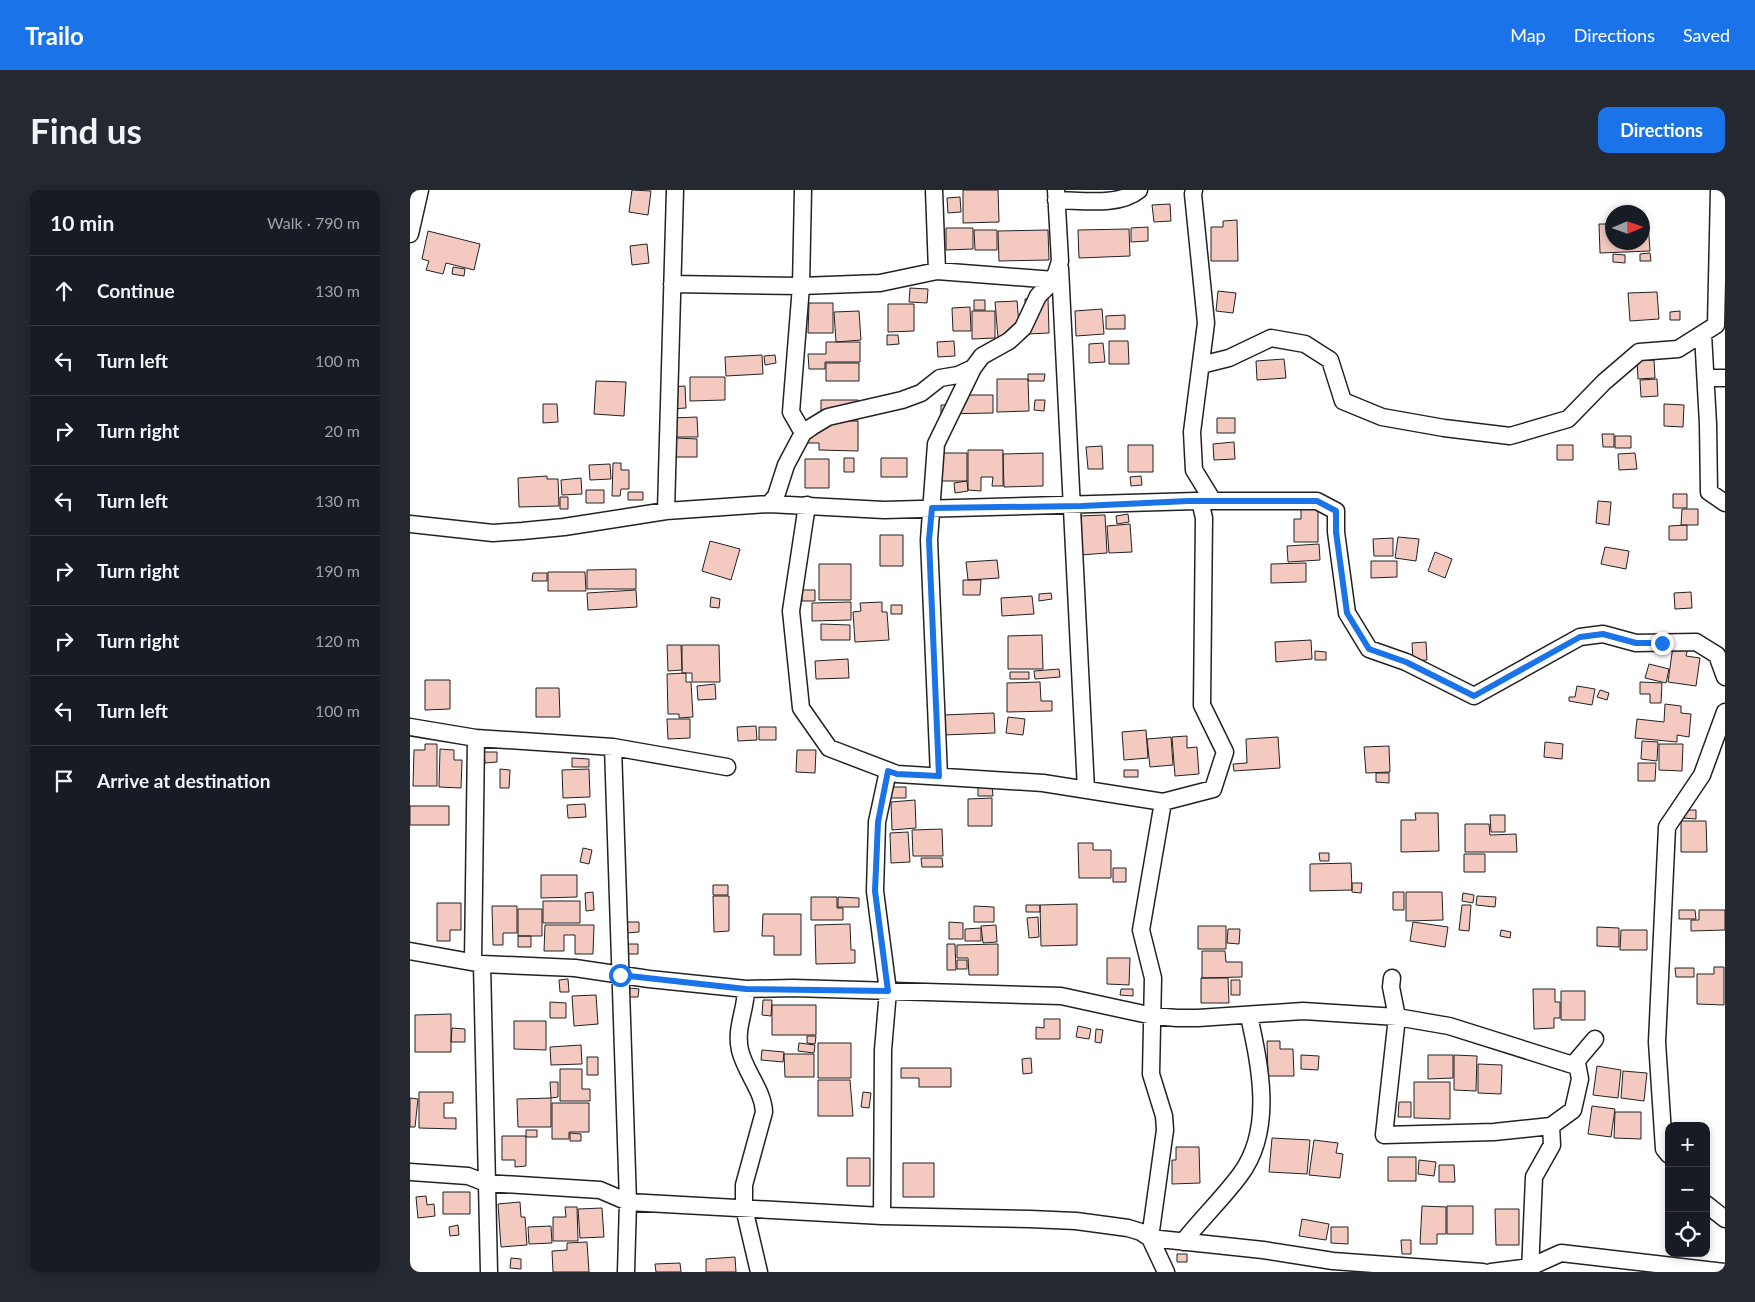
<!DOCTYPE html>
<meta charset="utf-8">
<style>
body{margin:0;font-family:Lato,sans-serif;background:#242831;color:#f1f3f6}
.controls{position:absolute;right:15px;bottom:15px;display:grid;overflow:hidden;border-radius:10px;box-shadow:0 2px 8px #0003}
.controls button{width:45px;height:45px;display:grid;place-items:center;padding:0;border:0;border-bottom:1px solid #363941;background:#171b24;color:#f1f3f6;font:25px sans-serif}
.compass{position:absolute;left:1195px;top:15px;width:45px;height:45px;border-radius:50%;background:#171b24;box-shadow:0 2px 8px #0003;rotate:88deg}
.stop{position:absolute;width:15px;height:15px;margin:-11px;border:4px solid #1a73e8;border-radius:50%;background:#fff}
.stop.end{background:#1a73e8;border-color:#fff;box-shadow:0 1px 5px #0008}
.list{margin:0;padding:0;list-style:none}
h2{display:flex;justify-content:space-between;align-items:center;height:65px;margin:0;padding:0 20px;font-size:21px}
h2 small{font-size:16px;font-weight:400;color:#9ea1a6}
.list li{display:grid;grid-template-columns:32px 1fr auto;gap:15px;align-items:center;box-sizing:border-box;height:70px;padding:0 20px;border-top:1px solid #363941}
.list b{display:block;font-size:19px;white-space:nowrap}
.list em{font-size:16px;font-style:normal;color:#9ea1a6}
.icon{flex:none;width:28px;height:28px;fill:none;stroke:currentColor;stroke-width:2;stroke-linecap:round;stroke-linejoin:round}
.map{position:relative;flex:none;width:1315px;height:1082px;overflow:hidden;border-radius:10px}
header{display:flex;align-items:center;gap:30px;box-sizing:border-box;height:70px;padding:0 25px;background:#1a73e8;color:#fff}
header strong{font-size:24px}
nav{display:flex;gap:28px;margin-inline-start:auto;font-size:18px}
.intro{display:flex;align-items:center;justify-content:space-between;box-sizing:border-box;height:120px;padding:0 30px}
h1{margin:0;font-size:35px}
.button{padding:12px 22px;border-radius:10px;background:#1a73e8;color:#fff;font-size:18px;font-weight:700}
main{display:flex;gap:30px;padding:0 30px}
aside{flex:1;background:#171b24;border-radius:10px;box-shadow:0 2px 8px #0003}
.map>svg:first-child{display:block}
.building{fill:#f3c9c0;stroke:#222}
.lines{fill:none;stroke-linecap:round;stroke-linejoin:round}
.minor-casing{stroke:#222;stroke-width:19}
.minor{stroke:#fff;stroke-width:16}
.route{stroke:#1a73e8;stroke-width:6}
</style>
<header>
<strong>Trailo</strong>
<nav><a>Map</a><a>Directions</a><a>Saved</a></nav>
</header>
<div class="intro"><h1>Find us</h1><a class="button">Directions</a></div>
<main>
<aside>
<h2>10 min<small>Walk · 790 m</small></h2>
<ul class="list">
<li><svg class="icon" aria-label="ahead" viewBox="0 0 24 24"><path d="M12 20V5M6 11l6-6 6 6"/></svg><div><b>Continue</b></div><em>130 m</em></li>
<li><svg class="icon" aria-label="left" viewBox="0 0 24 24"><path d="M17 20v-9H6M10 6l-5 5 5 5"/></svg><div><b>Turn left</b></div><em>100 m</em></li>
<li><svg class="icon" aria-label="right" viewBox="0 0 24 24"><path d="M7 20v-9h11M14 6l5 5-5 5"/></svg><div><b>Turn right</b></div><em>20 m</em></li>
<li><svg class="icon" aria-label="left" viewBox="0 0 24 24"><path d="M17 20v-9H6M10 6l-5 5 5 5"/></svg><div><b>Turn left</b></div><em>130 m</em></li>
<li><svg class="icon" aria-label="right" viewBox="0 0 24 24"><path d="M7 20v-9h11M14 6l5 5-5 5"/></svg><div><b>Turn right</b></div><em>190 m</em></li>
<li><svg class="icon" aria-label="right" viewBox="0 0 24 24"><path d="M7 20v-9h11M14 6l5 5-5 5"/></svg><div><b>Turn right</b></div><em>120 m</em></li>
<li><svg class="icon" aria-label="left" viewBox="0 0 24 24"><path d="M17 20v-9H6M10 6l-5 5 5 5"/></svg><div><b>Turn left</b></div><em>100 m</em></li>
<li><svg class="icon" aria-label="arrive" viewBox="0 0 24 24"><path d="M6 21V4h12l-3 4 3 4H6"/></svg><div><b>Arrive at destination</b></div></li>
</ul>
</aside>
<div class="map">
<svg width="1315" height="1082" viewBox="0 0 1315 1082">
<rect width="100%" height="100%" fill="#fff"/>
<!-- building -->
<path class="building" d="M222,0L241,1L238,25L219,22Z
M553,0H588L589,32L553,33Z
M550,7L551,22L538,23L537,8Z
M760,14L761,31L744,32L742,15Z
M827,30L828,71H801V37H813V31Z
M1232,32H1238L1240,61L1190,63L1189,34H1202V52H1232Z
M738,37V51L721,52V38Z
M536,38H563V59L536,60Z
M719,39L720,66L669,68L668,40Z
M564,40H587V60H565Z
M638,40L639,70L589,71L588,41Z
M18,41L70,54L64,80L36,73L33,84L16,80L19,71L12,69Z
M237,54L239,73L222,75L220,56Z
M1240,63L1241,71H1230V64Z
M1203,64L1215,65V73L1203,72Z
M43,77L55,79L54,86L42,84Z
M500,98L518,99L517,113L499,112Z
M808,101L826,103L823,123L806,121Z
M1247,102L1249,129L1220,131L1218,103Z
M638,108L639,143L616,144L615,109Z
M564,110H575V120H564Z
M607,111L610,146L588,148L585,112Z
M399,113H423V143H398Z
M478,114H504V141L478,142Z
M560,117L561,141H543L542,118Z
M692,119L694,144L666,146L665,121Z
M449,121L451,150L426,152L424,122Z
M562,121H585V148L562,149Z
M1270,121V130H1260V122Z
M715,125V139H696V126Z
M477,145H488L489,154L477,155Z
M544,151L545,166L528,167L527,152Z
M699,151H718L719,174H699Z
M416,152H450V172H415V179H399L398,164H416Z
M693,153L695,172L679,173V154Z
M352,165L353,184L316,186L315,167Z
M365,165L366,173L355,175L354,166Z
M874,169L876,188L847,190L846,171Z
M1244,170L1245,188L1228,189L1227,171Z
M416,173H449V191H416Z
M618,184H635L634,191H618Z
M280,187H315V210L280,211Z
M587,189H618L619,221L587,222Z
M1247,189L1248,206L1231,207L1230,190Z
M186,191L216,192L214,226L184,224Z
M275,196L276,218L260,219L259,197Z
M544,205H583V223L531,224V215H544Z
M411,210H448V230H411Z
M625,210H635L634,221L624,220Z
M133,214H147L148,232L133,233Z
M1254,214L1274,215L1273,237L1254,236Z
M287,227L288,247H263V228Z
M807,228H825V243H807Z
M410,231H448V261L409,260V253H395Z
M1192,244H1204V257H1193Z
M1205,246H1221V258H1205Z
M266,248L287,249V267H266Z
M824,252L825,269L804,270L803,254Z
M718,255H743V282H718Z
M1147,255H1163V270H1147Z
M692,256L693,279H678L676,257Z
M558,260H593V296H582L583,287H571V301L558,300Z
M532,263H557V291H532Z
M633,263V296L594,297L593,264Z
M1225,263L1227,279L1209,280L1208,264Z
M434,268H444V282H434Z
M471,268H497V287H471Z
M395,269H419V298H395Z
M203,273H211V280H219V299H211L210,306H202Z
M200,274L201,289L180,290L179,275Z
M137,286V289H148L149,316L109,317L108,288Z
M731,286L732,295L721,296L720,287Z
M171,288L172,304L152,305L151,290Z
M557,291L558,301L545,303L544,293Z
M176,300H194V313H176Z
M218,302H233V310H218Z
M1263,304H1277V318H1263Z
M150,307H158V319H150Z
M1188,311L1201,312L1199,335L1186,333Z
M891,315H908V352H884V329H891Z
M1272,319H1288V335H1271Z
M718,324L719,332L707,334L706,326Z
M695,325L697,363L671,365L668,326Z
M720,334L722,362L699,363L697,336Z
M1277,335V350H1259V336Z
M470,345H493V376H470Z
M988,347L1009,349L1006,371L985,368Z
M983,348V366H964L963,349Z
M300,351L330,359L321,390L292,381Z
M909,354L910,370L878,372L877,356Z
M1195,357L1219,361L1216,379L1191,374Z
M1025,362L1042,369L1035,388L1018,381Z
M587,370L589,388L558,390L556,372Z
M961,371H987V387L961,388Z
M896,373V392L861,393V374Z
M409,374H441V410H409Z
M226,379V399H177V380Z
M138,382H175L176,401H138Z
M123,383H137V391H122Z
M553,390H571L570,405H553Z
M226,400L227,417L178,420L177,403Z
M392,400H405V411H392Z
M1281,402L1282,418L1265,419L1264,403Z
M641,403L642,409L629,411V404Z
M622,406L624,424L592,426L591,408Z
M301,407L310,409L309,418L300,417Z
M441,412V430L402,431V413Z
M472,412V422H477L479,450L445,452L443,422L451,421L450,413Z
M481,415H492V424H481Z
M411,434L440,435V450H411Z
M632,445L633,479H598V446Z
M901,450L902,469L866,472L865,452Z
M1016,452L1017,470L1003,471L1002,453Z
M257,455H271L272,480L258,481Z
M272,455H309L310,492H282V483H272Z
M1263,456L1278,458L1276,466L1290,468L1286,496L1258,492Z
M905,461L916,462V470H905Z
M438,469L439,488L406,489L405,471Z
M1239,474L1259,479L1256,493L1235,488Z
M649,479L650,487L625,489L624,481Z
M600,482H619V489H600Z
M276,483V492H281L283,527L269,528V524H258L257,484Z
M15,490H40V519L15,520Z
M630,492L631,511H642V521L597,522V493Z
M1230,492L1252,493L1251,513H1240V504H1230Z
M305,494L306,509L288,510L287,496Z
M1167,496L1185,499L1182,515L1159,511V507H1165Z
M126,498H149L150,527H126Z
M1190,500L1199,503L1197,510L1187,507Z
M1255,514L1271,516V523L1281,524L1279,547L1267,545V552L1225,548L1227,529L1254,532Z
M584,523L585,543L533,545L532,525Z
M598,527L615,529L613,545L596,543Z
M257,529H280V548L258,549Z
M346,536L347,550L328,551L327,537Z
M349,537H366V550H349Z
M736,540L738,568L714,570L712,542Z
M777,546V558L787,557L789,584L765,586L762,547Z
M761,547L763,575L740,577L737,549Z
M868,547L870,578L824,581L823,574L837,573L836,549Z
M1232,551L1248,552L1247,571L1231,569Z
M1135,552L1153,554L1152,569L1134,567Z
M15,554H27V596H3L4,560H15Z
M1249,554H1273L1272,581L1249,580Z
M979,556L980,582L956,583L954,557Z
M30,559L44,560V570H52L51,598L29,597Z
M387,560H406L405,583L386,582Z
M74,562H87V572L75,573Z
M162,568L179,569V577H162Z
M1228,573H1246L1245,591H1228Z
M90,579L100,580L99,598H90Z
M179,579L180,607L153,608L152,580Z
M714,580H728V587H714Z
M966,583H979V593L966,592Z
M582,596L583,606H568V597Z
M479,597H496V608H479Z
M582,608V636H558V609Z
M505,610L506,638L482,640L481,612Z
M175,614L176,627L158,628L157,615Z
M0,616H39V635H0Z
M1273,620H1286V629L1273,628Z
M1005,623H1028L1029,661L991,662V630H1006Z
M1080,625H1095V642H1081Z
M1271,631H1296L1297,662H1271Z
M1055,634H1079L1080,645L1106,644L1107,662H1055Z
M532,639L533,666H503L502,640Z
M498,642L500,672L481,673L480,643Z
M668,653H683V660H701V688H669Z
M173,658L182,660L179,674L170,672Z
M909,663H919V671H910Z
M1054,664H1075V682H1054Z
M511,668H532L533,677H512Z
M941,673L942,700L900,701V674Z
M703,678H716V692H703Z
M131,685H167V707L131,708Z
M942,693H952L951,703L942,702Z
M303,695H318V705H303Z
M183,702L184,720L176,721L175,703Z
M983,702H994V720H983Z
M996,702H1032L1033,730L996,731Z
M1053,703L1064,705L1063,713L1052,711Z
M303,706H319V741L304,742Z
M1067,706L1086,707L1085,717L1066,715Z
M401,707H427V718H433V730H401Z
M428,707L449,708V717H428Z
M133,711H170V733H133Z
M27,713H51V740H40V751H27Z
M667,714V755L631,756L630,715Z
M616,715H630V722H616Z
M1052,715H1061L1059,741L1049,740Z
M82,716H107V743H93V755H83Z
M564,716L584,717V732H564Z
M108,719H132V746H108Z
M1269,720H1285L1286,729H1269Z
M1289,720H1315V740L1281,741V730H1289Z
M353,724H391V765H364V746H352Z
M628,727L629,747L619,748L617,728Z
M217,732H229V742L217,743Z
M539,732L553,733V749H539Z
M1003,732L1038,737L1035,757L1000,751Z
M440,734L441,760H445V773L406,774L405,735Z
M135,735H184L183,764H165V745H154V761H134Z
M586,735L587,752L573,753L571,736Z
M788,736H816V759H788Z
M1187,737L1209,738V757L1187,756Z
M571,738V751H555V739Z
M818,739H830L829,754L817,753Z
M1091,740L1101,742L1100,748L1090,746Z
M1211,740H1237V760H1210Z
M108,746H121V757H108Z
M217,754H228V764H217Z
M537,754H545L546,780H537Z
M588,754V785H559L558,768H547V755Z
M792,761H815L816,772H832V787L792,788Z
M697,768H720L719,795L697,794Z
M547,770H557V779H547Z
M1304,777H1314V815L1287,814V784H1304Z
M1265,778H1284V787H1266Z
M791,788H818L819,813H791Z
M158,789L159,802H150L149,790Z
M821,790H830V805H821Z
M220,798L229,799L228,807H219Z
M711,799H723V806L710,805Z
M1123,799H1145V812H1150V828H1144V838L1124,839Z
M1151,801H1175V830H1151Z
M186,805L188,834L164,836L162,806Z
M353,810H362L361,826L352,825Z
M140,812L156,813V828H140Z
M362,815H406V845H362Z
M41,824V862H5V825Z
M634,829H650V849H626V837L634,838Z
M104,831H136V860L104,859Z
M668,836L681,839L679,849L666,847Z
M42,838L55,839V852H41Z
M686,839L693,840L691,853L685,852Z
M397,846H406L405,854L397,853Z
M857,851H870V859H883L884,886H858Z
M389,853L405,855L404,863L388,861Z
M408,853H441V888H408Z
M171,855L172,874L141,875L140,857Z
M352,860L374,862L373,872L351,870Z
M374,864H404V887H375Z
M891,865L909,866L908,880L891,879Z
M1018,865H1043V888L1018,889Z
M1044,865L1067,866L1066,901L1044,900Z
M177,867H188V885H177Z
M621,868L622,883L613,884L612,869Z
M1068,874L1092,875L1091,904L1068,903Z
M1187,876L1211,880L1208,908L1183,905Z
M491,878H541V897H509V888H491Z
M150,879H172V899H180V911H150Z
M1213,881L1237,883L1234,911L1211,908Z
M408,890H440L443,926H408Z
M140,892H148V907L141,908Z
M1004,892H1040V929L1004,928Z
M9,902H43V913H34V928H46V939L9,938Z
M453,902L461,903L459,918L451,917Z
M0,908L8,909L5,937H0Z
M141,908V937H108L107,909Z
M989,912H1001V927H988Z
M142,913H179V942H159V949H142Z
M1182,916L1205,919L1201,947L1178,944Z
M1205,922H1231V949L1204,948Z
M116,940H127V947H116Z
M160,943L171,944V951H160Z
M92,946H116V976L105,977V970H92Z
M862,948L900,950L897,984L859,982Z
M904,950L928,953L926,963L933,964L930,988L899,985Z
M766,957H789L790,993L762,994V970H766Z
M978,967H1006V991H978Z
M437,968H460V996H437Z
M1009,970L1026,972L1024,986L1008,984Z
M493,973H524V1007H493Z
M1029,975H1044L1045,992H1029Z
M33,1002H60V1024H33Z
M16,1006L17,1015L24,1014L25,1026L8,1028L6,1007Z
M110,1012L111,1027H115L117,1055L91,1057L88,1014Z
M1012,1016L1036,1017V1044H1027V1054H1010Z
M1037,1016H1063V1044H1037Z
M155,1017H167L168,1051H143V1027H156Z
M192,1018L194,1047L170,1048L168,1019Z
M1085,1019H1109V1055H1086Z
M892,1029L919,1034L916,1050L889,1046Z
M48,1035L49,1045L40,1046L39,1037Z
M141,1036L142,1053L119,1054L118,1037Z
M921,1037H938V1054L921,1053Z
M991,1050H1001V1064H992Z
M177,1052L179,1082H143L142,1061L157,1060V1053Z
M767,1064H777V1072H767Z
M325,1067L326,1082H296V1069Z
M101,1068L111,1069V1079L100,1078Z
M270,1073L271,1082H246L245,1074Z"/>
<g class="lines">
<defs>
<path id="minor" d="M524,0L527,81
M784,0L783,4L796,133L782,242L784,280L803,311
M646,10C671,10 708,17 729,0
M0,44L10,0
M650,78L676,600
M262,94L391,96L470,93L527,81L644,90
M1293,144L1298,234L1299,302L1315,313
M791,175L819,168L861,148L895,154L920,170L933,211L972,227L1034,238L1100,246L1158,229L1194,192L1229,162L1268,159L1306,135L1309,0
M1296,188H1315
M393,243L381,222L391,96L393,0
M786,311H907L926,321V342L937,423L959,459L996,472L1064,506L1170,447L1193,444L1226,453L1286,452L1307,465L1315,487
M359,314L474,320L786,311L791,315L794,328L792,515L815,562L803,599L753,612L633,593L487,584L419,558L391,518L381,421L397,315
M256,321L265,0
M0,334L83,343L112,341L154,337L256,321L359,314L366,306L376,275L393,243L403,236L418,227L492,210L511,203L530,188L548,185L563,178L572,166L599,151L613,138L628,106L644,90L650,71L646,0
M0,537L66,548L203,557L317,577
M203,557L218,1012L216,1082
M529,586L519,350L526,254L563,178
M753,612L731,740L743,788L741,884L754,926L755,940L740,1048L853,1060L923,1071L1073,1082
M0,761L72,774L165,778L239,789L336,799L383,798L651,806L743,826L767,828H788L893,821L987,827L1039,836L1163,875L1185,849
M63,772L66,548
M72,774L79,1082
M982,788L981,797L987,827L974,945L1084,942L1141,936L1163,920L1170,889L1167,873
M336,799C336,820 325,838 330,860C335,882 353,900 354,922L334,995V1018L349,1082
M1259,965L1254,959L1247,852L1257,637L1292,585L1315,522
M0,982L58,986L76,993L190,1000L218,1012L472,1026L620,1029L666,1031L718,1038L731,1042L740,1048L756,1082
M1296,1014L1315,1029
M472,1026L473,860L478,801L465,701L467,632L478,581
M773,1052C791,1029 813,1008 830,985C864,940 850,876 839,826
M1081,1082L1120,1077L1151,1063L1315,1082
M1120,1082L1124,987L1142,955L1141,936"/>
</defs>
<!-- minor casing -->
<use href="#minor" class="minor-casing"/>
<!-- minor -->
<use href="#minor" class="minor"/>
</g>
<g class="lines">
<!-- route -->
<path class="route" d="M210,785L336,799L478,801L465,701L468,632L478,581L487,584L529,586L519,350L522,318L672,316L778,311H907L926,321V342L937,423L959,459L996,472L1064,506L1170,447L1193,444L1226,453H1252"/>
</g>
</svg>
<div class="controls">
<button>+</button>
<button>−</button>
<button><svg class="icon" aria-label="locate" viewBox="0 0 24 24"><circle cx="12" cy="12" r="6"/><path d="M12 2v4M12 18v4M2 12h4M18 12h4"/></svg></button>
</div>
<svg class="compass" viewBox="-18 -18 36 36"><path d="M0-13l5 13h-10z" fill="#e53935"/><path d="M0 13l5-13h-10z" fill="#9ea1a6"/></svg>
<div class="stop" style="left:210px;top:785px"></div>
<div class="stop end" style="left:1252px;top:453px"></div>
</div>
</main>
